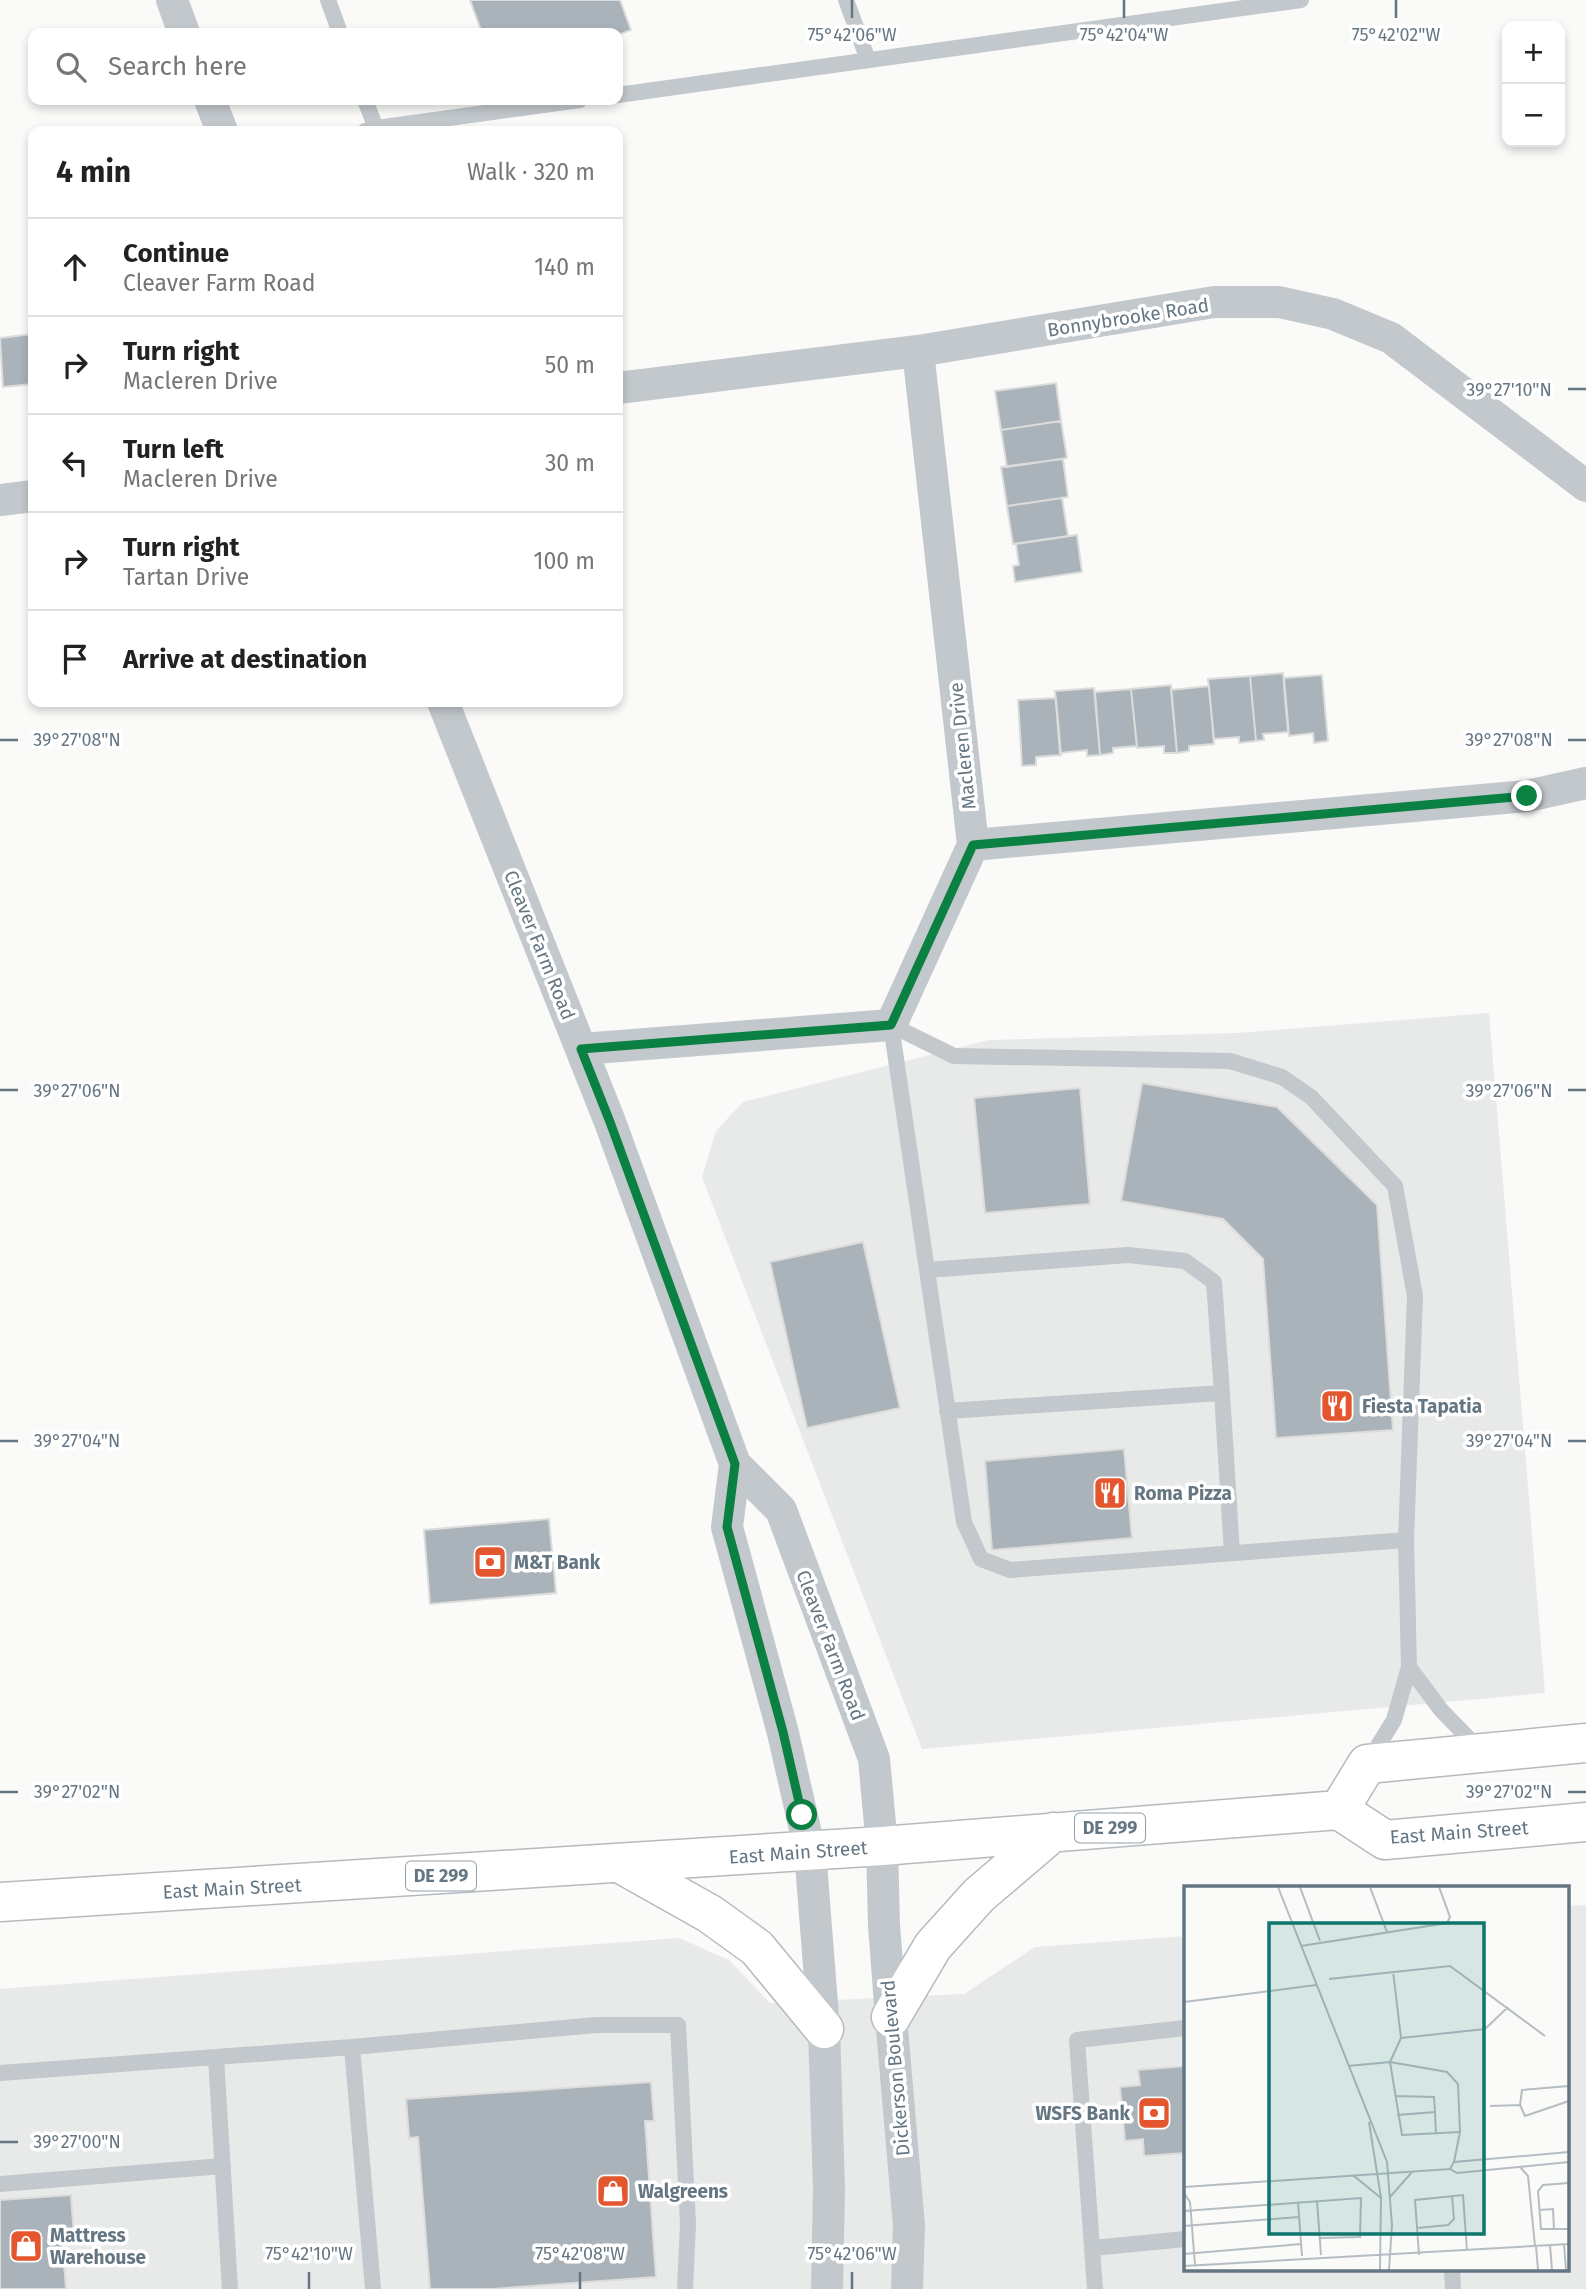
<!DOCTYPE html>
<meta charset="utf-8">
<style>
body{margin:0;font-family:"Fira Sans",sans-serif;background:#f2f2f2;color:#222}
.controls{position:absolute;right:21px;top:21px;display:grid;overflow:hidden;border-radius:14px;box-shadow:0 4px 10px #0003}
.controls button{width:63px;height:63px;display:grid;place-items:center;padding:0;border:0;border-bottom:2px solid #e0e0e0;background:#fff;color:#222;font:35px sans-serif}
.stop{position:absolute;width:21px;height:21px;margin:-16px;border:5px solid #0b8043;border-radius:50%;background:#fff}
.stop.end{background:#0b8043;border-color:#fff;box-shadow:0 2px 7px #0008}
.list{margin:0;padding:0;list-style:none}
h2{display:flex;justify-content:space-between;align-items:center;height:91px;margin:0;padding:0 28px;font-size:30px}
h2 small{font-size:23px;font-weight:400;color:#767676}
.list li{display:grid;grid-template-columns:46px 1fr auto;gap:21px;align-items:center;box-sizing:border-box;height:98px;padding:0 28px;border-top:2px solid #e0e0e0}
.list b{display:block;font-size:26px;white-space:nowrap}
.list p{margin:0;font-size:23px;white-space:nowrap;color:#767676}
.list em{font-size:23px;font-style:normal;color:#767676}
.icon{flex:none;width:38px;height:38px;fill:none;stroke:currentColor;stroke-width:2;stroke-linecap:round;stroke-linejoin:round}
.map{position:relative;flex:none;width:1586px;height:2289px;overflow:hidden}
.search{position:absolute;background:#fff;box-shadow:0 4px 10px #0003;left:28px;top:28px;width:595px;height:77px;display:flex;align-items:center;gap:18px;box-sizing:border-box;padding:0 24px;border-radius:14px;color:#767676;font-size:26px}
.panel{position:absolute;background:#fff;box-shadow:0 4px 10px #0003;left:28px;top:126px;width:595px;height:581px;border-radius:14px}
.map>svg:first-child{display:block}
.built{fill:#e8e9e9}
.building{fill:#aab3b9;stroke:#dcdcda;stroke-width:2}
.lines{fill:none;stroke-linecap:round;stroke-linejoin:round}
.primary-casing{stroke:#b5babe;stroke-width:41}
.service{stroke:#c3c8cc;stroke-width:16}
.minor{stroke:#c3c8cc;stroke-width:32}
.primary{stroke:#fff;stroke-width:38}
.route{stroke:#0b8043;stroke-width:9}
.ticks{fill:none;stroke:#657683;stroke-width:2.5}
.labels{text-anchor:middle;stroke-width:7;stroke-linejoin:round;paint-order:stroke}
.shield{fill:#fff;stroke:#939fa8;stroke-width:2}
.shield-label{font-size:18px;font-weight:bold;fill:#657683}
.street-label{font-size:19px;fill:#657683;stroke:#fff}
.poi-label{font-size:19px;font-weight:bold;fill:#657683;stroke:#fff;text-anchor:start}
.inset-road{fill:none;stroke:#b5bdc2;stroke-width:2}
.view{fill:#0f766e;fill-opacity:0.15;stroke:#0f766e;stroke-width:3.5}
.inset-edge{fill:none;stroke:#657683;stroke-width:3.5}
.ticks-label{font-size:18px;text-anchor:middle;fill:#657683;stroke:#fff;stroke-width:7;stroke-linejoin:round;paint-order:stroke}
</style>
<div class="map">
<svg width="1586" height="2289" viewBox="0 0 1586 2289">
<rect width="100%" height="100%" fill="#fafaf8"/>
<!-- built -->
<path class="built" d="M1489,1013L1545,1693L922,1749L702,1177L716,1131L743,1102L989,1040L1237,1033Z
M1586,1905V2289H0V1989L679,1938L729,1960L770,2003L964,1994L1035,1947L1185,1936V2270H1567V1906Z"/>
<!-- building -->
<path class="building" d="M470,0H620L631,30L618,35V33H482Z
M33,334V384L3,387L0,338Z
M1056,383L1061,421L1001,430L995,391Z
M1061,421L1067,458L1007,467L1001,430Z
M1063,459L1068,497L1007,506L1001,467Z
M1062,498L1068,536L1013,544L1007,506Z
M1077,535L1082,572L1015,582L1013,566L1019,565L1016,544Z
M1283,673L1288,732L1263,734L1264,740L1256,741L1250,676Z
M1322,675L1328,741L1314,743L1313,733L1289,736L1284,678Z
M1250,676L1256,741L1239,743V737L1214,739L1208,679Z
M1171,685L1177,753H1164V746L1137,748L1131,689Z
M1209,686L1214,744L1189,746V751L1177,753L1171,690Z
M1094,688L1100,755L1087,756V750L1060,753L1055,691Z
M1131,689L1137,746L1113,748V753L1100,755L1095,692Z
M1056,698L1061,755L1036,757V765L1022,766L1018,700Z
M1142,1083L1277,1107L1377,1205L1393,1430L1276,1438L1263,1259L1223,1219L1121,1201Z
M1080,1088L1090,1204L985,1213L974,1098Z
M863,1242L900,1408L807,1428L770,1262Z
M1124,1449L1132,1538L992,1550L985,1461Z
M549,1519L556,1593L430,1604L424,1530Z
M1185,2066V2153L1144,2156L1143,2139L1125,2141L1120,2087L1140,2085L1138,2070Z
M651,2082L654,2121H645L656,2277L492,2289H430L418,2137L409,2138L406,2099Z
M71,2195L74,2237H62L66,2289H0V2200Z"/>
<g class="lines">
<defs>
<path id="primary" d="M1339,1810L1367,1764L1586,1743
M621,1864L710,1914L757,1948L824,2029
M0,1902L882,1846L1339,1810L1385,1840L1586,1822
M891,2017L933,1946L979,1895L1053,1832"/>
</defs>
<!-- primary casing -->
<use href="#primary" class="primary-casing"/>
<!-- service -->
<path class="service" d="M328,0L340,33
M846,0L868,60
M618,95L1301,0
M365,100L376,128
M365,131L376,128L580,100
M891,1025L954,1056L1230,1061L1282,1077L1311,1097L1395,1186L1415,1296L1406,1540L1010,1570L981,1559L964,1522Z
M927,1270L1128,1255L1185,1261L1214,1282L1222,1393L947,1411
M1222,1393L1232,1553
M1409,1667L1441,1710L1480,1750
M1368,1762L1394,1720L1409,1667L1406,1540
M352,2047L373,2289
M216,2057L230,2289
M0,2073L352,2047L596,2025H678L688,2224L685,2289
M0,2184L223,2166
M1093,2248L1185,2239
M1452,2270L1453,2289
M1095,2289L1077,2040L1185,2028"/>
<!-- minor -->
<path class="minor" d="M172,0L184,33
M210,100L222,131
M618,388L918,351L1214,302H1279L1333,314L1391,338L1586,486
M0,500L33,496
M443,702L610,1122L735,1464L781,1510L874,1759L882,1846L884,1925L891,2017L909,2226L907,2289
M973,845L1527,796L1586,783
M581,1049L891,1025L973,845L918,351
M735,1464L727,1527L783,1733L810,1851L824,2029L829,2189L827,2289"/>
<!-- primary -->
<use href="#primary" class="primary"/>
</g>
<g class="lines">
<!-- route -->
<path class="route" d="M802,1815L783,1732L727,1527L735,1464L610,1122L581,1049L891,1025L973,845L1527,796"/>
</g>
<!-- ticks -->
<path class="ticks" d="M852,0V18M1124,0V18M1396,0V18M1568,389H1586M0,740H18M1568,740H1586M0,1090H18M1568,1090H1586M0,1441H18M1568,1441H1586M0,1792H18M1568,1792H1586M0,2142H18M309,2272V2289M580,2272V2289M852,2272V2289"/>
<!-- icons -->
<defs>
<symbol id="restaurant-square" viewBox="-11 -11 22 22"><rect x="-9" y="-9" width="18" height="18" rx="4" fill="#e4572e" stroke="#fff"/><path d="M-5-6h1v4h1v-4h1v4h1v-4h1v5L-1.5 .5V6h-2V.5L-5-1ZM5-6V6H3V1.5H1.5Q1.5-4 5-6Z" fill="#fff"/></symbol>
<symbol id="bank-square" viewBox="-11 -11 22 22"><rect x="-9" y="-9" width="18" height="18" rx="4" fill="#e4572e" stroke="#fff"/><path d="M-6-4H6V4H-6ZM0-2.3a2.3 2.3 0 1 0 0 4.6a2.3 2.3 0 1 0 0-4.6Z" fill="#fff"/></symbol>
<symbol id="shop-square" viewBox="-11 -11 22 22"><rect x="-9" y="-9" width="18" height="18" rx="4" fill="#e4572e" stroke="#fff"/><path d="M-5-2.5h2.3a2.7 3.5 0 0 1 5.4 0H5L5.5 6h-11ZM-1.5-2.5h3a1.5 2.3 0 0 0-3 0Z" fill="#fff"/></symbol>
</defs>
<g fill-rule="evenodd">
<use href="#restaurant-square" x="1318" y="1387" width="38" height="38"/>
<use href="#restaurant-square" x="1091" y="1474" width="38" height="38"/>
<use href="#bank-square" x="471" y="1543" width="38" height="38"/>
<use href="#bank-square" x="1135" y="2094" width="38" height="38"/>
<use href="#shop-square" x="594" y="2172" width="38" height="38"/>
<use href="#shop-square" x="7" y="2227" width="38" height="38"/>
</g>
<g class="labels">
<!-- shield labels -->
<g class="shield">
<rect x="1075" y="1813.5" width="70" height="29" rx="5"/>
<rect x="406" y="1861.5" width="70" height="29" rx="5"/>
</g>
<g class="shield-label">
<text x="1110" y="1834">DE 299</text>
<text x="441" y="1882">DE 299</text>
</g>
<!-- street labels -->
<g class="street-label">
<text transform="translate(1128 317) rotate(-9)" y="7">Bonnybrooke Road</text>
<text transform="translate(962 746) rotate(-96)" y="7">Macleren Drive</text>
<text transform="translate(540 945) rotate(68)" y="7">Cleaver Farm Road</text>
<text transform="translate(831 1645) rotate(69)" y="7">Cleaver Farm Road</text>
<text transform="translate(1459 1832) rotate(-4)" y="7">East Main Street</text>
<text transform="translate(798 1852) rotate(-4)" y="7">East Main Street</text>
<text transform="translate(232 1888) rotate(-3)" y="7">East Main Street</text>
<text transform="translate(895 2068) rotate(-95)" y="7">Dickerson Boulevard</text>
</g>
<!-- poi labels -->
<g class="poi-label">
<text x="1362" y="1413">Fiesta Tapatia</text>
<text x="1134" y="1500">Roma Pizza</text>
<text x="514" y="1569">M&amp;T Bank</text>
<text x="1130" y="2120" text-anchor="end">WSFS Bank</text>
<text x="638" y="2198">Walgreens</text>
<text x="50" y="2242">Mattress<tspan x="50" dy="22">Warehouse</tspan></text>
</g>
</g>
<!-- overview -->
<g transform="translate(1184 1886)">
<rect width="385" height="385" fill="#fafaf8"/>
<path class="inset-road" d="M94,1L203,276L208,339L205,384M116,1L136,55M186,1L203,46M117,60L263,37L266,31L255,1M145,93L266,80L361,150M0,116L132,99M217,152L301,143L324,121M206,176L263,186L274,198L276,246L218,249ZM164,180L206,176L217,152L209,85M385,208L384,200L338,204L336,219L341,230L385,215M211,210L250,211L251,226L213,229M306,220L336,219M251,226L252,248M185,236L197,312L196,384M270,276L276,246M336,281L344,290L351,360M266,283L270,276L385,266M170,290L197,312M385,297L359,299L354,305L357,343H385M0,301L266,283L273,287L385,276M0,307L6,316L11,379M206,311L228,286M133,315L137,369M114,316L118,370M355,324L369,323L370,344M0,325L177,312L176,351L136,352M0,340L115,331M233,342L264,339L270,333L268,310M380,358L382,384M366,359L368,384M352,360L354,384M0,368L117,358M235,369L231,314L279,309L283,365M0,380L385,358"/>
<path class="view" d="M85,37H300V348H85Z"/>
<rect width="385" height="385" class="inset-edge"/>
</g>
<g class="ticks-label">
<text x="852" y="41">75°42'06"W</text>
<text x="1124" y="41">75°42'04"W</text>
<text x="1396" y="41">75°42'02"W</text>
<text x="1509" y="396">39°27'10"N</text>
<text x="77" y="746">39°27'08"N</text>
<text x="1509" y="746">39°27'08"N</text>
<text x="77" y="1097">39°27'06"N</text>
<text x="1509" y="1097">39°27'06"N</text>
<text x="77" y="1447">39°27'04"N</text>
<text x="1509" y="1447">39°27'04"N</text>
<text x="77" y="1798">39°27'02"N</text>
<text x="1509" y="1798">39°27'02"N</text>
<text x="77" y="2148">39°27'00"N</text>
<text x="309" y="2260">75°42'10"W</text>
<text x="580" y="2260">75°42'08"W</text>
<text x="852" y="2260">75°42'06"W</text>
</g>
</svg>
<div class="controls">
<button>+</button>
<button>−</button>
</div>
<div class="stop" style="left:802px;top:1815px"></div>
<div class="stop end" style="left:1527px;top:796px"></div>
<div class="search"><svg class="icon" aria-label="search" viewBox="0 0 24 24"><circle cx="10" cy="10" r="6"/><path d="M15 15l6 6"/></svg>Search here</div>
<section class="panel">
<h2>4 min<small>Walk · 320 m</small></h2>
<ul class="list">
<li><svg class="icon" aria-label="ahead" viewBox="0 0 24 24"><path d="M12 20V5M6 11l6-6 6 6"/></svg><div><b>Continue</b><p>Cleaver Farm Road</p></div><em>140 m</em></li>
<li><svg class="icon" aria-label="right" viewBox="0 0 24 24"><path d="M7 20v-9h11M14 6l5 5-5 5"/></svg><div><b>Turn right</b><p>Macleren Drive</p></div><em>50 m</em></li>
<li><svg class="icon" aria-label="left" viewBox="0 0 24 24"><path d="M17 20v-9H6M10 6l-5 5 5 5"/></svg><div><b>Turn left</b><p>Macleren Drive</p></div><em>30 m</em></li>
<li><svg class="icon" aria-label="right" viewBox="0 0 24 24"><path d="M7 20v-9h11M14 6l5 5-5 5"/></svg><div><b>Turn right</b><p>Tartan Drive</p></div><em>100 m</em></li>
<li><svg class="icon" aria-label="arrive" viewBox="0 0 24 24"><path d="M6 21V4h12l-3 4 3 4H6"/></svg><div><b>Arrive at destination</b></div></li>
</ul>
</section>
</div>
